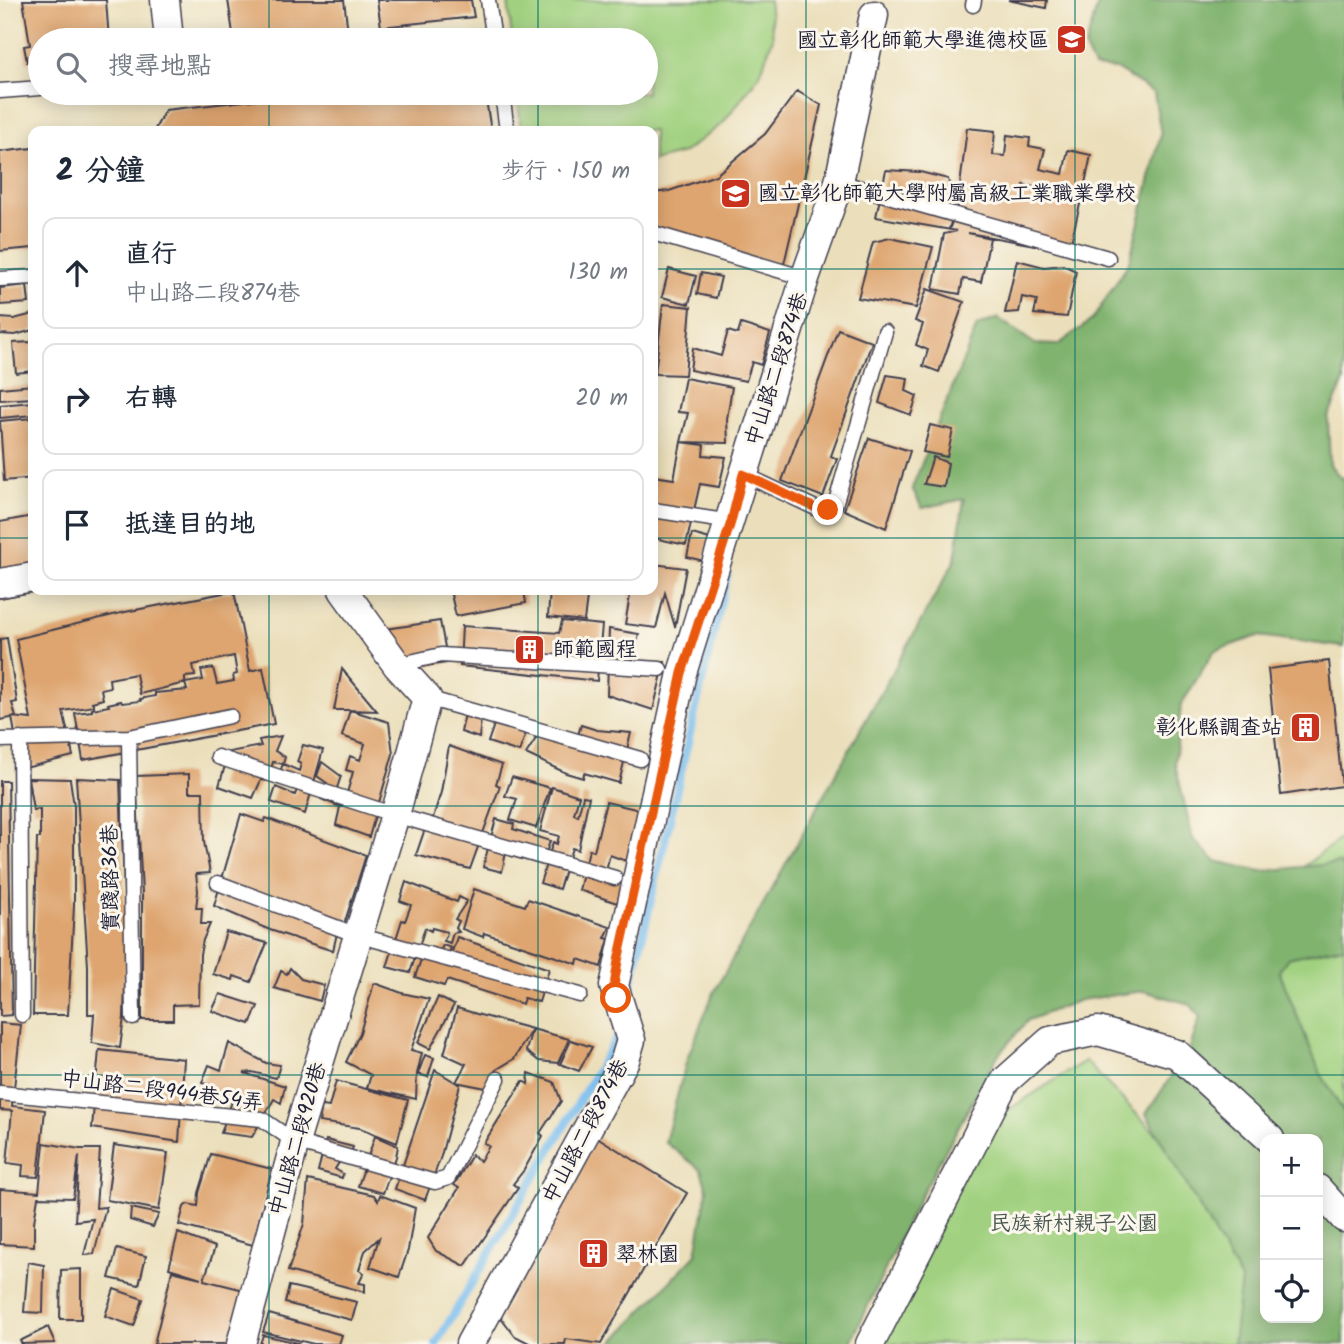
<!DOCTYPE html>
<html lang="zh-TW">
<meta charset="utf-8">
<style>
body{margin:0;font-family:Kalam,"LXGW WenKai TC",sans-serif;background:#f2f2f3;color:#1f2937}
.controls{position:absolute;right:21px;bottom:21px;display:grid;overflow:hidden;border-radius:14px;box-shadow:0 4px 18px #0003}
.controls button{width:63px;height:63px;display:grid;place-items:center;padding:0;border:0;border-bottom:2px solid #e0e1e3;background:#fff;color:#1f2937;font:35px sans-serif}
.stop{position:absolute;width:21px;height:21px;margin:-16px;border:5px solid #ea580c;border-radius:50%;background:#fff}
.stop.end{background:#ea580c;border-color:#fff;box-shadow:0 2px 7px #0008}
.list{margin:0;padding:0;list-style:none}
h2{display:flex;justify-content:space-between;align-items:center;height:91px;margin:0;padding:0 28px;font-size:30px}
h2 small{font-size:23px;font-weight:400;color:#747a83}
.list li{display:grid;grid-template-columns:46px 1fr auto;gap:21px;align-items:center;box-sizing:border-box;height:112px;margin:0 14px 14px;padding:0 14px;border:2px solid #e0e1e3;border-radius:14px}
.list b{display:block;font-size:26px;white-space:nowrap}
.list p{margin:0;font-size:23px;white-space:nowrap;color:#747a83}
.list em{font-size:23px;font-style:normal;color:#747a83}
.icon{flex:none;width:38px;height:38px;fill:none;stroke:currentColor;stroke-width:2;stroke-linecap:round;stroke-linejoin:round}
.map{position:relative;flex:none;width:1344px;height:1344px;overflow:hidden}
.search{position:absolute;background:#fff;box-shadow:0 4px 18px #0003;left:28px;top:28px;width:630px;height:77px;display:flex;align-items:center;gap:18px;box-sizing:border-box;padding:0 24px;border-radius:38px;color:#747a83;font-size:26px}
.panel{position:absolute;background:#fff;box-shadow:0 4px 18px #0003;left:28px;top:126px;width:630px;height:469px;border-radius:14px}
.map>svg:first-child{display:block}
.green{fill:#a1d180;stroke:#627a5e;stroke-width:2}
.forest{fill:#80b36e;stroke:#516a54;stroke-width:2;fill-rule:evenodd}
.lines{fill:none;stroke-linecap:round;stroke-linejoin:round}
.stream{stroke:#78bdef;stroke-width:8}
.building{fill:#dea570}
.lane-casing{stroke:#403e4e;stroke-width:17}
.street-casing{stroke:#403e4e;stroke-width:31}
.lane{stroke:#fff;stroke-width:14}
.street{stroke:#fff;stroke-width:28}
.route{stroke:#ea580c;stroke-width:9}
.grid{fill:none;stroke:#0f766e;stroke-width:2;stroke-opacity:0.55}
.labels{text-anchor:middle;stroke-width:6;stroke-linejoin:round;paint-order:stroke}
.poi-label{font-size:21px;fill:#22223b;stroke:#fbf7ec;text-anchor:start}
.street-label{font-size:21px;fill:#22223b;stroke:#fbf7ec}
.park-label{font-size:21px;fill:#485750;stroke:#fbf7ec}
</style>
<div class="map">
<svg width="1344" height="1344" viewBox="0 0 1344 1344">
<rect width="100%" height="100%" fill="#fbf7ec"/>
<filter id="ink" filterUnits="userSpaceOnUse"><feTurbulence type="fractalNoise" baseFrequency=".0143" numOctaves="2"/><feDisplacementMap in="SourceGraphic" scale="14" xChannelSelector="R" yChannelSelector="G"/><feConvolveMatrix kernelMatrix="1 2 1 2 8 2 1 2 1" color-interpolation-filters="sRGB"/></filter>
<filter id="wash" filterUnits="userSpaceOnUse"><feTurbulence type="fractalNoise" baseFrequency=".00686" numOctaves="4" result="noise"/><feDisplacementMap in="SourceGraphic" scale="28" xChannelSelector="R" yChannelSelector="G"/><feGaussianBlur stdDeviation="1.57" result="paint"/><feColorMatrix in="noise" values="0 0 0 0 0 0 0 0 0 0 0 0 0 0 0 0 0 1.4 0 .05"/><feComposite in="paint" operator="in"/></filter>
<g filter="url(#wash)">
<rect width="100%" height="100%" fill="#ebdfbb"/>
<!-- green -->
<path class="green" d="M508,0H769L773,38L760,74L723,123L683,153L653,161V131H563L558,128L557,131H521L518,93H646V40H512Z
M1344,836V1147L1226,925Z
M1085,1061L1265,1245V1318H1318L1328,1310L1308,1344H859L997,1117Z"/>
<!-- forest -->
<path class="forest" d="M1099,0H1344V381L1328,418L1330,465L1340,477L1344,478V647L1258,636L1214,651L1181,705L1175,764L1193,839L1215,861L1261,871L1340,863L1344,868V946L1288,958L1279,971L1320,1072L1344,1113V1344H1233L1241,1280L1146,1114L1190,1048L1200,1017L1190,1004L1144,991L1080,1000L1028,1020L998,1055L915,1206L850,1344H611L696,1254L707,1190L701,1170L665,1142L687,1059L713,994L955,560L964,499L922,508L912,488L977,326L998,318L1035,344L1058,345L1093,319L1129,262L1161,134L1154,93L1116,69L1094,67L1085,48ZM1265,1139H1318V1318H1265Z"/>
<g class="lines">
<!-- stream -->
<path class="stream" d="M628,999L727,575
M436,1344L620,1032"/>
</g>
<g id="blocks">
<!-- building -->
<path class="building" d="M23,0H106L109,40H40V61L27,62L24,46L30,45Z
M228,0H344L349,40H234Z
M377,0H471L474,17L381,27Z
M1008,0H1047L1046,8Z
M797,91L821,105L784,264L653,238V193L669,191L716,175L765,134Z
M314,93H485L491,131H154L165,110Z
M967,128L995,131L993,155L1005,156L1007,135L1030,138L1029,146L1045,149L1040,169L1063,174L1068,150L1091,155L1082,198L1024,185L1023,190H1036L1081,200L1069,251L968,233L990,238L981,282L963,279L960,294L933,289L944,234L957,231L876,217L886,170L920,172L948,179L950,188L960,186L949,230L965,187L960,186Z
M33,148V248L0,251V152Z
M890,238L933,247L916,308L858,298L873,242Z
M1017,260L1044,267L1063,265L1076,271L1067,317L1034,314L1037,300L1022,297L1019,312L1005,313Z
M669,269L696,276L689,304L662,297Z
M701,273L721,277L716,298L697,294Z
M27,285L29,303L0,305V288Z
M927,289L964,302L939,372L923,366L928,350L916,345L923,324L915,321Z
M663,304L691,307L685,375L655,374Z
M33,314V330L15,335L0,334V318L14,319Z
M741,324L770,333L761,365L752,362L746,381L690,370L693,348L721,356L728,331L738,334Z
M838,329L872,342L831,456L837,459L823,497L782,481Z
M33,342V371L16,373L13,343Z
M887,375L908,378L906,391L917,396L911,415L879,403Z
M685,378L732,387L727,419L728,443L681,442L704,445L703,455L726,457L719,487L700,484L686,545L653,538V476L674,479L681,442L688,413L678,412Z
M33,385V398L0,400V388Z
M33,402V415L0,418V405Z
M33,418V478L4,481L0,421Z
M930,425L953,430L947,457L923,452Z
M869,438L910,451L886,528L844,510Z
M933,457L948,463L944,487L924,484Z
M33,516V592L0,598V522Z
M692,534L710,539L704,561L687,557Z
M653,564L686,568L675,627L665,593L656,628L625,624L631,590H653Z
M450,590H524L526,603L456,616Z
M550,590H588L584,621L548,617Z
M234,591L250,671L263,668L274,724L83,760L75,713L92,711V709L109,706L108,704L121,701L122,703L141,701L140,699L155,696V693L187,690L185,683L203,680L201,670L213,668L217,684L234,681L233,675L237,674L234,656L193,665L195,676L185,677V683L140,694L136,674L109,679L110,687L101,689L103,699L92,702L94,706L63,711L73,756L21,769L12,717L31,719L16,639L125,612Z
M440,621L448,663L404,669L385,629Z
M562,621L602,625L597,681L460,666L462,626L559,633Z
M609,629L639,634L632,662H665L653,710L607,695Z
M7,638L17,702L12,703L16,717L0,720V639Z
M1329,661L1342,786L1281,795L1268,669Z
M342,669L377,711L350,710L389,722L393,754L369,837L336,825L340,807L321,799L327,783L317,776L322,762L341,776L337,788L343,791L340,807H343L353,772L346,770L350,756L360,760L365,744L342,736L350,710H334Z
M465,714L481,719L479,738L461,732Z
M497,716L529,725L519,752L488,742Z
M581,725L597,730L631,733L619,783L584,773L583,778L566,773L526,754L542,729L578,735Z
M281,736L275,751L285,757L283,764L299,771L301,764L297,762L303,745L323,750L305,814L271,802L276,787L295,795L299,784L278,777L283,764L273,762L268,781L261,780L253,798L219,786L229,752L261,746L259,740Z
M449,746L502,765L496,784L500,786L470,869L416,855L428,820L432,821L441,792Z
M189,774V792H203L204,842L210,873L196,874L198,891L196,908H202L201,924H210L203,940L200,954L199,1004L173,1005V1020H142V893L136,776Z
M512,777L550,788L536,828L510,820L517,799L505,796Z
M28,778L70,779L74,806V906L68,1015H33L37,838H40V809L33,810Z
M76,778L120,780L126,945L124,1017L120,1048L92,1043L94,1014H88V966Z
M0,781H8L12,1015L0,1016Z
M552,787L579,796L574,814L578,816L583,796L589,797L578,850L572,848L559,889L540,883L553,842L557,844L559,836L540,831Z
M606,802L644,811L626,861L610,855L604,877L625,882L617,903L579,890L589,850L594,851Z
M241,814L264,822L266,818L366,855L341,934L337,933L333,951L270,930L214,906Z
M496,819L514,824L513,829L550,841L543,862L506,852L502,872L483,867Z
M406,882L457,902L459,897L467,901L455,919L459,921L456,928L459,932L453,933L450,943L444,941L447,932L432,928L431,931L425,928L410,973L387,967L402,920L405,921L411,905L400,901Z
M474,889L525,906L528,899L610,927L605,938L609,939L601,967L578,959L577,964L484,933L483,937L462,929Z
M226,932L267,943L251,982L234,976L233,980L213,974Z
M457,937L549,969L539,1002L524,998L522,1004L447,980L444,986L415,977L423,954L436,961L443,945L451,948L444,965L447,967Z
M290,968L301,979L324,985L320,1001L274,988L281,971L287,974Z
M374,983L402,993L429,999L411,1050L422,1053L417,1074L416,1099L367,1088L371,1075L346,1062L360,1033Z
M220,994L258,1006L250,1024L212,1011Z
M438,997L454,1005L430,1049L418,1043Z
M457,1008L480,1015L569,1039L558,1063L539,1061L526,1051L532,1029L514,1059L496,1070L491,1089L456,1082L466,1064L444,1054Z
M0,1023L21,1025L12,1106L45,1110L38,1177L22,1176L23,1165L7,1163L12,1111L0,1110Z
M571,1040L592,1047L579,1071L560,1064Z
M229,1043L266,1063L280,1065L276,1078L252,1072L244,1073L285,1086L281,1103L274,1099L252,1137L221,1133L232,1101L210,1095L211,1085L202,1083L209,1065L221,1070Z
M99,1050L184,1059L179,1142L92,1128Z
M425,1055L434,1058L428,1077L418,1074Z
M435,1070L460,1085L441,1156L425,1200L395,1189Z
M529,1073L554,1082L561,1101L540,1133L543,1136L524,1170L513,1184L518,1188L465,1266L436,1251L428,1238L459,1188L454,1185L472,1155L480,1161L489,1146L484,1143L523,1081L528,1084Z
M336,1081L408,1100L397,1143L360,1128L319,1122L322,1106L329,1107Z
M375,1136L398,1146L396,1157L383,1193L358,1186Z
M597,1137L687,1193L601,1344L566,1339L565,1344H531L515,1336L500,1316Z
M326,1140L353,1147L349,1159L340,1161L335,1169L343,1174L342,1178L318,1171Z
M44,1143L80,1149H100L96,1208L106,1207L94,1254L84,1255L93,1219L75,1221L79,1156L73,1198L38,1197L34,1222V1246L0,1244V1189L39,1192Z
M114,1145L168,1153L159,1210L107,1200Z
M211,1154L272,1169L253,1245L179,1225L184,1207L187,1204L198,1206L199,1193Z
M308,1180L374,1195L378,1201L380,1195L415,1208L408,1250L399,1277L370,1267L379,1238L365,1251L359,1270L364,1273L359,1283L365,1284V1292L288,1271L304,1224Z
M131,1208L159,1214L153,1227L130,1220Z
M178,1233L215,1247L204,1280L244,1290L231,1344H154L172,1271L201,1278L169,1268Z
M117,1249L146,1256L139,1285L109,1278Z
M28,1262L44,1265L43,1313L24,1312Z
M81,1269V1319H60L61,1270Z
M289,1286L357,1302L352,1320L285,1303Z
M114,1289L143,1299L134,1326L105,1316Z
M269,1314L342,1335L339,1344H314L263,1332Z
M48,1327L55,1343L22,1344L20,1341Z
M263,1335L298,1343L297,1344H260Z"/>
</g>
</g>
<g filter="url(#ink)">
<use href="#blocks" fill-opacity="0" stroke="#403e4e" stroke-width="2"/>
<g class="lines">
<defs>
<path id="lane" d="M488,0L494,40
M973,5L974,0
M0,91L40,88
M502,93L507,131
M839,182L1108,258
M653,233L805,278
M0,279L33,277
M743,474L822,511L828,510L835,505L885,332
M653,510L731,522
M397,665L441,655L660,669
M427,698L640,759
M129,737L133,1018
M20,739L22,1015
M0,740L129,737L230,716
M218,757L395,815L615,878
M218,883L357,935L580,995
M0,1093L262,1119L295,1142L435,1182L448,1178L498,1079"/>
<path id="street" d="M165,0L169,40
M0,583L33,577
M1318,1189L1344,1218
M241,1344L295,1142L395,815L427,698L397,665L343,590
M470,1344L625,1060L631,1040L614,986L682,673L805,278L839,182L874,15
M870,1344L1005,1081L1050,1041L1098,1031L1177,1054L1270,1139"/>
</defs>
<!-- lane casing -->
<use href="#lane" class="lane-casing"/>
<!-- street casing -->
<use href="#street" class="street-casing"/>
<!-- lane -->
<use href="#lane" class="lane"/>
<!-- street -->
<use href="#street" class="street"/>
</g>
</g>
<g class="lines" filter="url(#ink)">
<!-- route -->
<path class="route" d="M616,998L614,986L618,961L682,673L731,522L743,474L822,511L828,510"/>
</g>
<!-- grid -->
<path class="grid" d="M269,0V40M538,0V40M806,0V1344M1075,0V1344M269,93V131M538,93V131M0,269H33M653,269H1344M0,538H33M653,538H1344M269,590V1344M538,590V1344M0,806H1344M0,1075H1344"/>
<!-- icons -->
<defs>
<symbol id="university-square" viewBox="-11 -11 22 22"><rect x="-9" y="-9" width="18" height="18" rx="4" fill="#c8321e" stroke="#fbf7ec"/><path d="M0-5L7-2L0 1L-7-2ZM-4 1L0 2.5L4 1V4Q0 6-4 4Z" fill="#fff"/></symbol>
<symbol id="school-square" viewBox="-11 -11 22 22"><rect x="-9" y="-9" width="18" height="18" rx="4" fill="#c8321e" stroke="#fbf7ec"/><path d="M0-5L7-2L0 1L-7-2ZM-4 1L0 2.5L4 1V4Q0 6-4 4Z" fill="#fff"/></symbol>
<symbol id="building-square" viewBox="-11 -11 22 22"><rect x="-9" y="-9" width="18" height="18" rx="4" fill="#c8321e" stroke="#fbf7ec"/><path d="M-4-6H4V6H1V3H-1V6H-4ZM-2.5-4.3h1.7v1.8h-1.7ZM.8-4.3h1.7v1.8H.8ZM-2.5-1h1.7V.8h-1.7ZM.8-1h1.7V.8H.8Z" fill="#fff"/></symbol>
</defs>
<g fill-rule="evenodd">
<use href="#university-square" x="1054" y="22" width="35" height="35"/>
<use href="#school-square" x="718" y="176" width="35" height="35"/>
<use href="#building-square" x="512" y="632" width="35" height="35"/>
<use href="#building-square" x="1288" y="710" width="35" height="35"/>
<use href="#building-square" x="576" y="1236" width="35" height="35"/>
</g>
<g class="labels">
<!-- poi labels -->
<g class="poi-label">
<text x="1049" y="47" text-anchor="end">國立彰化師範大學進德校區</text>
<text x="758" y="200">國立彰化師範大學附屬高級工業職業學校</text>
<text x="553" y="656">師範國程</text>
<text x="1282" y="734" text-anchor="end">彰化縣調查站</text>
<text x="616" y="1261">翠林園</text>
</g>
<!-- street labels -->
<g class="street-label">
<text transform="translate(776 369) rotate(-72)" y="7">中山路二段874巷</text>
<text transform="translate(110 878) rotate(-91)" y="7">實踐路36巷</text>
<text transform="translate(162 1090) rotate(7)" y="7">中山路二段944巷54弄</text>
<text transform="translate(585 1131) rotate(-62)" y="7">中山路二段874巷</text>
<text transform="translate(297 1139) rotate(-74)" y="7">中山路二段920巷</text>
</g>
<!-- park labels -->
<g class="park-label">
<text x="1074" y="1230">民族新村親子公園</text>
</g>
</g>
</svg>
<div class="controls">
<button>+</button>
<button>−</button>
<button><svg class="icon" aria-label="locate" viewBox="0 0 24 24"><circle cx="12" cy="12" r="6"/><path d="M12 2v4M12 18v4M2 12h4M18 12h4"/></svg></button>
</div>
<div class="stop" style="left:616px;top:998px"></div>
<div class="stop end" style="left:828px;top:510px"></div>
<div class="search"><svg class="icon" aria-label="search" viewBox="0 0 24 24"><circle cx="10" cy="10" r="6"/><path d="M15 15l6 6"/></svg>搜尋地點</div>
<section class="panel">
<h2>2 分鐘<small>步行 · 150 m</small></h2>
<ul class="list">
<li><svg class="icon" aria-label="ahead" viewBox="0 0 24 24"><path d="M12 20V5M6 11l6-6 6 6"/></svg><div><b>直行</b><p>中山路二段874巷</p></div><em>130 m</em></li>
<li><svg class="icon" aria-label="right" viewBox="0 0 24 24"><path d="M7 20v-9h11M14 6l5 5-5 5"/></svg><div><b>右轉</b></div><em>20 m</em></li>
<li><svg class="icon" aria-label="arrive" viewBox="0 0 24 24"><path d="M6 21V4h12l-3 4 3 4H6"/></svg><div><b>抵達目的地</b></div></li>
</ul>
</section>
</div>
